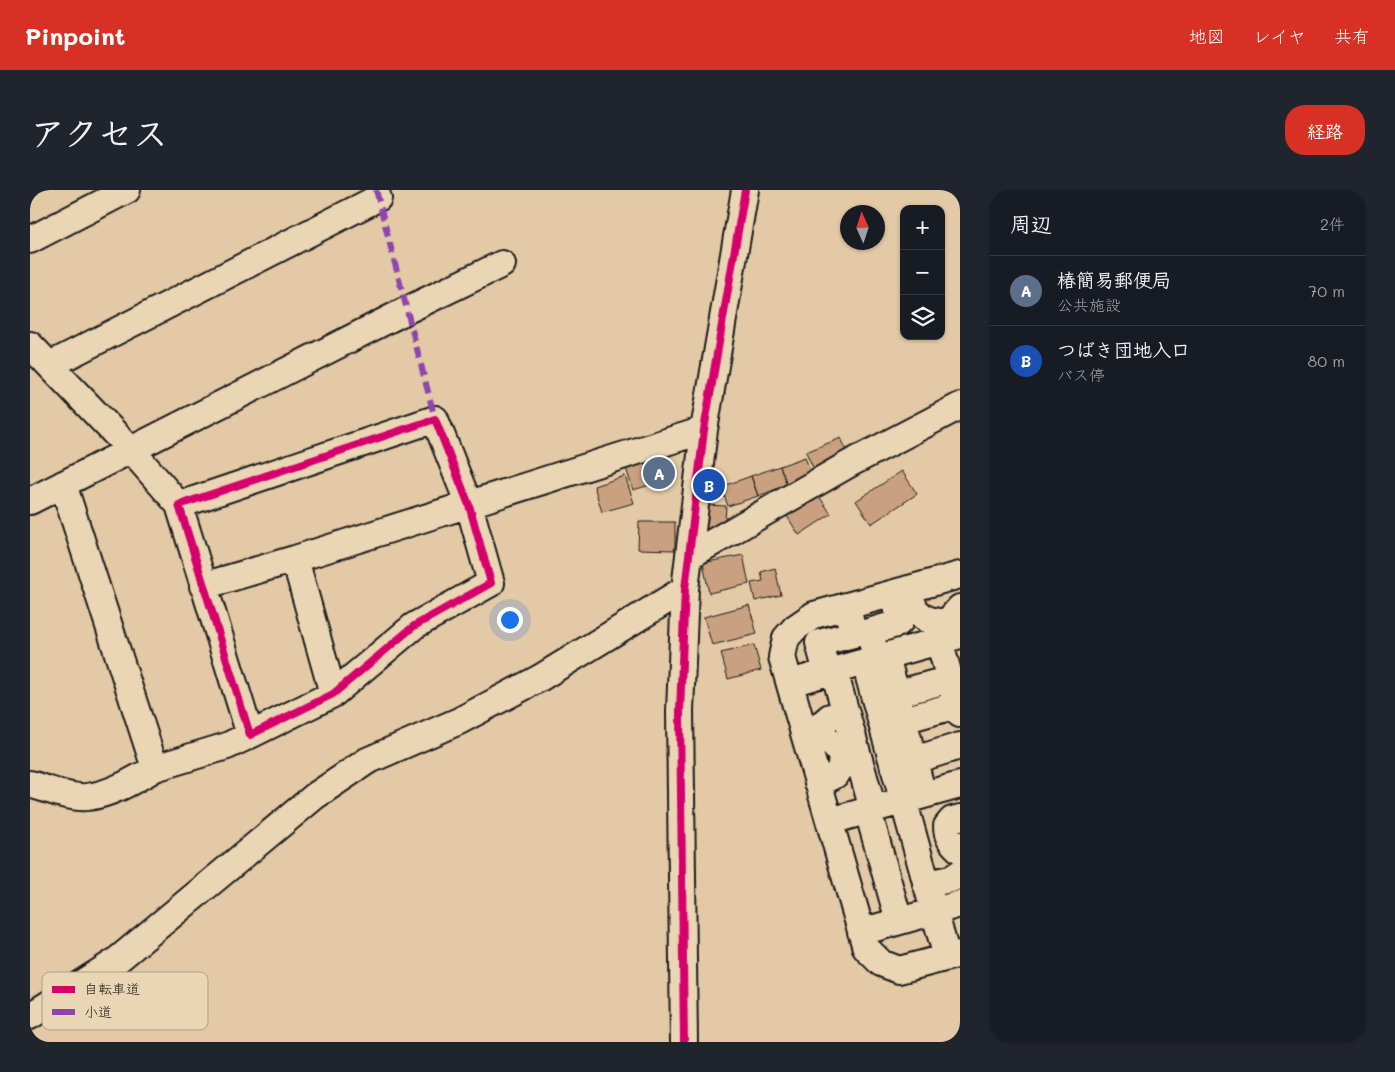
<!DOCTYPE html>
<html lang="ja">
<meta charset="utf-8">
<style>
body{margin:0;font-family:Mali,"Klee One",sans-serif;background:#20242c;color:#f1f3f6}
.controls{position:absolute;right:15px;top:15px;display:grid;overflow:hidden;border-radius:10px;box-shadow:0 1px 4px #0004}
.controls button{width:45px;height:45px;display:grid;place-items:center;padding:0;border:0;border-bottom:1px solid #363941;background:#171b24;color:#f1f3f6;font:25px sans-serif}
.compass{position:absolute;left:810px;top:15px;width:45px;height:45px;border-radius:50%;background:#171b24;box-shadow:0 1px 4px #0004;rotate:357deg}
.you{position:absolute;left:479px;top:429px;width:18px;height:18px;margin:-12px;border:4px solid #fff;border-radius:50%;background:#1a73e8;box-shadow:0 0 0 8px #1a73e833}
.badge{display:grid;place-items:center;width:32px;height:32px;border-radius:50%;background:#d93025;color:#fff;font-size:16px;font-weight:700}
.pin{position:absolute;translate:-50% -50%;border:2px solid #fff;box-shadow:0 1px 5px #0006}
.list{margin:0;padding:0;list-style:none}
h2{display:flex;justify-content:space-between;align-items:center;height:65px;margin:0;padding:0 20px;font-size:21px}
h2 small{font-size:16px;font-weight:400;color:#9ea1a6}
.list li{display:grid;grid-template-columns:32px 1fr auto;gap:15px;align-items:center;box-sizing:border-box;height:70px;padding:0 20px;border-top:1px solid #363941}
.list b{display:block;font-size:19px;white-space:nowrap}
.list p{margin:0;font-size:16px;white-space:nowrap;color:#9ea1a6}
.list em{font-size:16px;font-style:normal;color:#9ea1a6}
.icon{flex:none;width:28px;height:28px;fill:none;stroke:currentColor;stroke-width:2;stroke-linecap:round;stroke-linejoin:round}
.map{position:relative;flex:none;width:930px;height:852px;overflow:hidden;border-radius:20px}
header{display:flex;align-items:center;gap:30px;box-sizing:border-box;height:70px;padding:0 25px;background:#d93025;color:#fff}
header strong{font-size:24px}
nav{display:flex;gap:28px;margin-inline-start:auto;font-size:18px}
.intro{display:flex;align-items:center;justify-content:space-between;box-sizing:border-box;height:120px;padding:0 30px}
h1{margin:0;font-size:35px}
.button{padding:12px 22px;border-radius:20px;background:#d93025;color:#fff;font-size:18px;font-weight:700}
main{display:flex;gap:30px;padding:0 30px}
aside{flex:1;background:#171b24;border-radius:20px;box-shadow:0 1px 4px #0004}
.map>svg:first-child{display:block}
.building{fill:#c9a180;stroke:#1c1c1c}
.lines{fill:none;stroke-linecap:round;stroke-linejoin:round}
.minor-casing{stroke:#1c1c1c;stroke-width:30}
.minor{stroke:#ead6b4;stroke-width:26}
.quiet{stroke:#8e44ad;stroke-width:6;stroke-dasharray:12 6;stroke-linecap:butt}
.cycleway-casing{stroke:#ead6b4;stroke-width:11}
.cycleway{stroke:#d6006c;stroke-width:8}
.key{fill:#ead6b4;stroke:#ac9e86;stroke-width:1}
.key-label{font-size:14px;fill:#1c1c1c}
</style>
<header>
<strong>Pinpoint</strong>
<nav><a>地図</a><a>レイヤ</a><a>共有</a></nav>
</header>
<div class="intro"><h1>アクセス</h1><a class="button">経路</a></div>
<main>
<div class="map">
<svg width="930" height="852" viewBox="0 0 930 852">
<rect width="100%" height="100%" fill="#e3c9a6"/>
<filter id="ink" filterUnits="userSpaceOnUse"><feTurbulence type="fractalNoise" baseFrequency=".02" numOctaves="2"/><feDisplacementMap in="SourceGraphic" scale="10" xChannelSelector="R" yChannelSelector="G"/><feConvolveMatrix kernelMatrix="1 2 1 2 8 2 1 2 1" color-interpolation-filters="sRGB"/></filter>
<g filter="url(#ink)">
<!-- building -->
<path class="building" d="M811,248L819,266L784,280L776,262Z
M630,267L637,290L603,300L596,278Z
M775,267L782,287L757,295L750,276Z
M750,276L757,295L728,306L721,286Z
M872,281L887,304L841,334L826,311Z
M595,286L604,313L572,322L564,296Z
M721,286L728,306L698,316L691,297Z
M789,306L801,324L769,345L757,326Z
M675,315L696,316L694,344L673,343Z
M609,332H645V360L608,359Z
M713,365L719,394L679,403L673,373Z
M745,378L751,405L725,411L721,393L733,391L731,382Z
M719,415L727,444L682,455L674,427Z
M724,455L731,480L698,489L691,463Z"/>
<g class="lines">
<defs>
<path id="minor" d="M0,50L97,0
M0,155L101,260L149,315
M20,175L348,8
M405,229L439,315L461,393L384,436L303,504L220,545L149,315Z
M33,294L125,578L197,556L220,545
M0,311L377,120L472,74
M659,366L819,274L930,216
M930,385L784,425L765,438L756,448L752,467L836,758L851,773L869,780L930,764
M173,396L265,369
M878,399L885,420L896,429L908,432L919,430L930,418
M862,404L869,425L870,431L866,434L839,442L847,469L840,478L839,487L917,767
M909,451L930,524
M856,466L893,605
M804,481L843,619
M797,483L789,453L824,444L816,416
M760,493L930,445
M303,504L265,369L674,240
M866,504L920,489
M873,530L927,515
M884,570L930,556
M788,593C794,590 802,588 806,584C813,578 813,565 807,559C798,548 791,551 793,533L800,527L816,523
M0,594C14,598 42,609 57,607C82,604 104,590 125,578
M838,621L869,731
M930,628L922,630L917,636C917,647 921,652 930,660
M800,631L930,595
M896,694L921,689L930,683
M831,742L930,714
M0,826L85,772L285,606L337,571L429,531L510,488L655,399
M654,852L650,521L655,399L674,240L715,0"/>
</defs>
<!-- minor casing -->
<use href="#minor" class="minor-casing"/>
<!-- minor -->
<use href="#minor" class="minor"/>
<!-- quiet -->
<path class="quiet" d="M346,0L405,229"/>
<defs>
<path id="cycleway" d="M405,229L439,315L461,393L384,436L303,504L220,545L149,315Z
M654,852L650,521L655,399L674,240L715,0"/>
</defs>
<!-- cycleway casing -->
<use href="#cycleway" class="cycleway-casing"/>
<!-- cycleway -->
<use href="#cycleway" class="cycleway"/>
</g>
</g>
<!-- legend -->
<rect x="12" y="782" width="166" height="58" rx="8" class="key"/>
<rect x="22" y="796" width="23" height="7" fill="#d6006c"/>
<rect x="22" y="819" width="23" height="6" fill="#8e44ad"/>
<g class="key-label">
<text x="54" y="804">自転車道</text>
<text x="54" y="827">小道</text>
</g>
</svg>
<div class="controls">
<button>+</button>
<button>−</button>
<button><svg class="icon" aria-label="layers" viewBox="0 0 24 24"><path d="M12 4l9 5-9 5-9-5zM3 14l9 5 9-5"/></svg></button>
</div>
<svg class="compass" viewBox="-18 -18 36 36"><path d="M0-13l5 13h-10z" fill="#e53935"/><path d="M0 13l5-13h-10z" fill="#9ea1a6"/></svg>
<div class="you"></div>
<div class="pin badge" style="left:629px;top:283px;background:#5c6f8a">A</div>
<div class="pin badge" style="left:679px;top:295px;background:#1a4fb4">B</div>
</div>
<aside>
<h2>周辺<small>2件</small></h2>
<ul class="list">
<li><span class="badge" style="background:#5c6f8a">A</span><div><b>椿簡易郵便局</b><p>公共施設</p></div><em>70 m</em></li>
<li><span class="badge" style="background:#1a4fb4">B</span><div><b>つばき団地入口</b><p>バス停</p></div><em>80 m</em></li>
</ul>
</aside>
</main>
